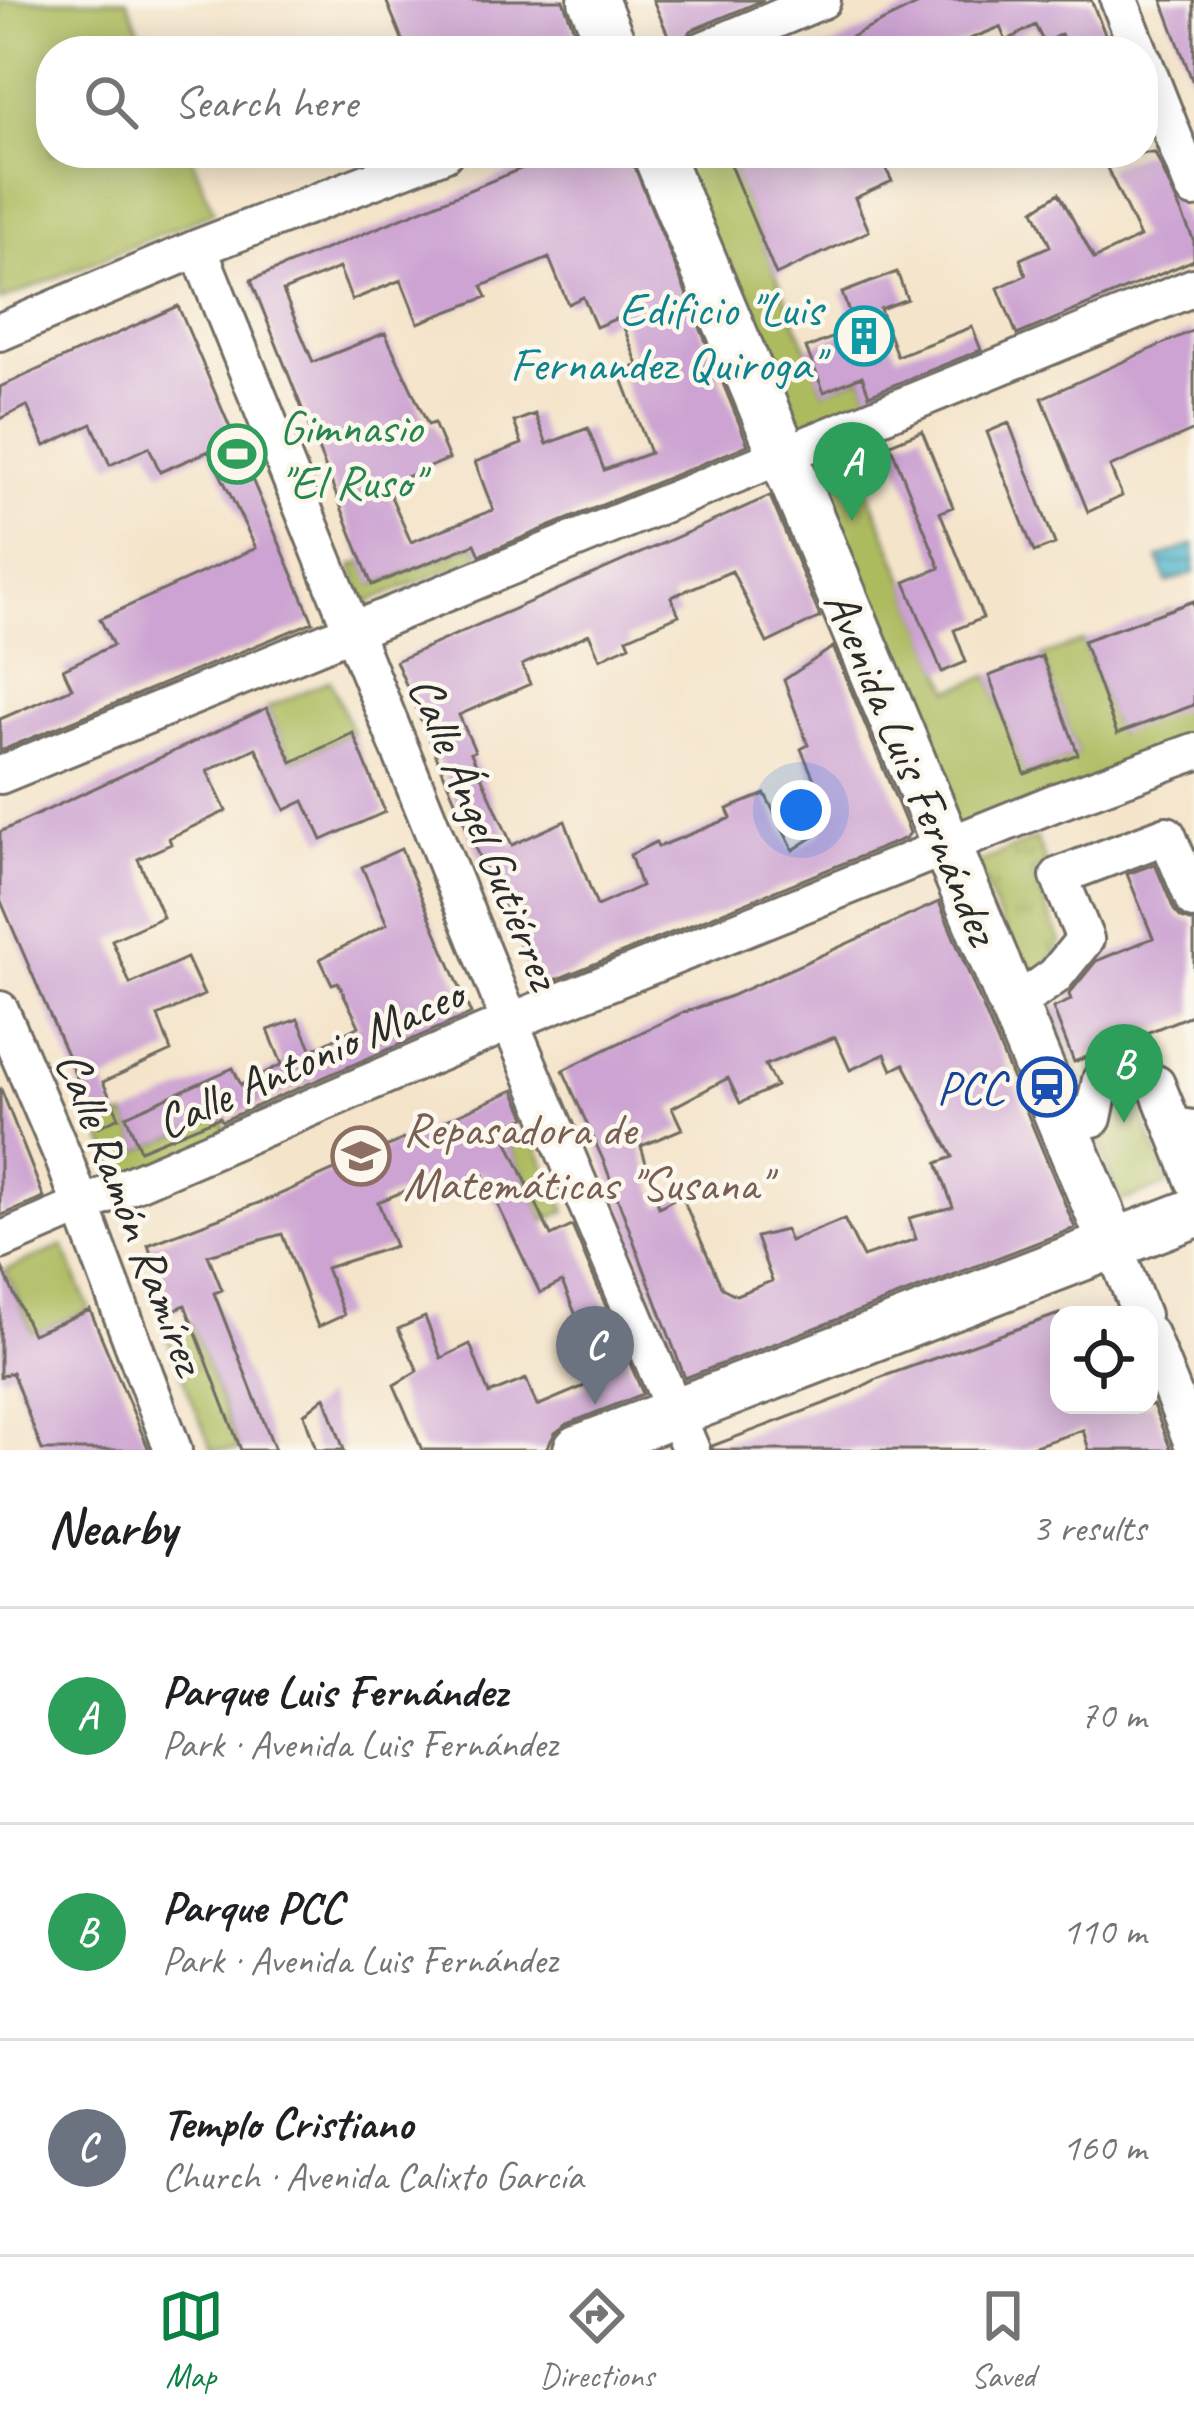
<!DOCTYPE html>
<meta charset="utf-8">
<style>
body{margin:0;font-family:Caveat,sans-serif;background:#f2f2f2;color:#202124}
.controls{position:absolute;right:36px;bottom:36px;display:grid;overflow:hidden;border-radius:24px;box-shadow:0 6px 30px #0003}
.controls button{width:108px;height:108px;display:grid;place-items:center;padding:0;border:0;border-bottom:3px solid #e0e0e0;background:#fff;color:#202124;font:60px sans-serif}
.you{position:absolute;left:801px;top:810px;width:42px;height:42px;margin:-30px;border:9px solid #fff;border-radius:50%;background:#1a73e8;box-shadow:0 0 0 18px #1a73e833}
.badge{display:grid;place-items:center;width:78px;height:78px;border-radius:50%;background:#0b8043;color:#fff;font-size:39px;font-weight:700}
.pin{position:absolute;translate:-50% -99px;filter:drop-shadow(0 3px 6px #0008)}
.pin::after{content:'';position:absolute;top:63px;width:42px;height:36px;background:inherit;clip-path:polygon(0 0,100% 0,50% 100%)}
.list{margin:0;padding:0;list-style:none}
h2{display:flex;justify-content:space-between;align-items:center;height:156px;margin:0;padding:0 48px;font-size:51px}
h2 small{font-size:39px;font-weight:400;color:#757577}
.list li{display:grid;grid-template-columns:78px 1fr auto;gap:36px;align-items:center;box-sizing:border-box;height:216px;padding:0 48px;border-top:3px solid #e0e0e0}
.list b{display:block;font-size:45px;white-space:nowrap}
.list p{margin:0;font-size:39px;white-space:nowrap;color:#757577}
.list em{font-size:39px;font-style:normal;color:#757577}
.icon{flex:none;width:66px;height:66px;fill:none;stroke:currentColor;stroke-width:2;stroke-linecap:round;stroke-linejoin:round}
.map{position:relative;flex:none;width:1194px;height:1450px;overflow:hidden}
.search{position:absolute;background:#fff;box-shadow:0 6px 30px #0003;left:36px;right:36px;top:36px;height:132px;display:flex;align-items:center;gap:30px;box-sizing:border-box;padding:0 42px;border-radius:48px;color:#757577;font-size:45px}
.sheet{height:804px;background:#fff}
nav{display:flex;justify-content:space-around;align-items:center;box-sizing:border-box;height:168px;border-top:3px solid #e0e0e0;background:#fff;font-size:33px;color:#757577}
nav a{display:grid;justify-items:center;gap:6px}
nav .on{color:#0b8043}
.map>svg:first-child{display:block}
.grass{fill:url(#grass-tufts);stroke:#6c7344;stroke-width:3}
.green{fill:#adbb5e;stroke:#6c7344;stroke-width:3}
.water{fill:url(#water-rules);stroke:#3b6e7a;stroke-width:3}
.building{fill:#cca3d2;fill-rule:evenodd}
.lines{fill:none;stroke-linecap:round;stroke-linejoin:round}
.minor-casing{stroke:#716c63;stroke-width:42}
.major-casing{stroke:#716c63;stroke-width:54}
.minor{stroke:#fff;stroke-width:36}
.major{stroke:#fff;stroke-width:48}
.labels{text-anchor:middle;stroke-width:9;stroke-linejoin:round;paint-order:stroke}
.culture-label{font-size:48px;fill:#0d838f;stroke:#fbf7ec;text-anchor:end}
.leisure-label{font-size:48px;fill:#27864d;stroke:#fbf7ec;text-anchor:start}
.street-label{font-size:48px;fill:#2b2b2b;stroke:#fbf7ec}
.transit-label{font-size:48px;fill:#164399;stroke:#fbf7ec;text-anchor:end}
.education-label{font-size:48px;fill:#785e54;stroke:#fbf7ec;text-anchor:start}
</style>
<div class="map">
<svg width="1194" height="1450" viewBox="0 0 1194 1450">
<defs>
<pattern id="grass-tufts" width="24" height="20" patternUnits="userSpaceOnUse" patternTransform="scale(3)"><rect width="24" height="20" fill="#adbb5e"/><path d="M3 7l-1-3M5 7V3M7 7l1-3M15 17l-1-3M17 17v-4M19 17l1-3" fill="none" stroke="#8d984e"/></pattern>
<pattern id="water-rules" width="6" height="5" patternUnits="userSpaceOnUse" patternTransform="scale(3)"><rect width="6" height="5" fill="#4bb2c9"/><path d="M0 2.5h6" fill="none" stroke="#3f91a3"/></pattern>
</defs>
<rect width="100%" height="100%" fill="#fbf7ec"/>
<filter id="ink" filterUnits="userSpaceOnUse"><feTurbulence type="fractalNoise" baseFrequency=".00833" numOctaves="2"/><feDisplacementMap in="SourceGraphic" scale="24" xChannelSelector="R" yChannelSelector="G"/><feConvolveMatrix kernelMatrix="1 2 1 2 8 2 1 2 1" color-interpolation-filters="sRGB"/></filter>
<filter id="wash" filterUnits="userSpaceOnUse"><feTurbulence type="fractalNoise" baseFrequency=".004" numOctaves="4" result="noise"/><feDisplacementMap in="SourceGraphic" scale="48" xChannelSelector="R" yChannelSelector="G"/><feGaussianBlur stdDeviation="2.7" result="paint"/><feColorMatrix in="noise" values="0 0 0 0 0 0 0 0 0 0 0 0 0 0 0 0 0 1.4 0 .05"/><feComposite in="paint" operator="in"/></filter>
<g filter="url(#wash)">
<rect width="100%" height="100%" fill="#f4e4ca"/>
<!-- grass -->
<path class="grass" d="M475,544L480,557L366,603L352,566L363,562L373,585Z
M1036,838L1047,865L1032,872L1061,942L1046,968L1024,977L976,864Z
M1050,999L1086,1087L1085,1106L1070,1095L1039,1015Z
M191,1322L192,1323L239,1450H212L165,1333Z"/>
<!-- green -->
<path class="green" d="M0,0H127L148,51H51V153H190L214,212L0,301Z
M673,153H726L824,391L862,376L872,402L838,417L950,690L989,676L1026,774L1078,754L1042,656L1083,641L1117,733L1138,622L1171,609L1194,674V741L955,837Z
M330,680L353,733L292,761L267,708Z
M1114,1085L1136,1095L1168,1185L1119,1202C1106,1166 1087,1119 1114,1085Z
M126,1116L141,1150L221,1117L228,1135L120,1180L98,1127Z
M530,1132L566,1211L544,1221L508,1142Z
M63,1246L90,1310L33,1334L6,1270Z"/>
<!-- water -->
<path class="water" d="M1194,544V573L1167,583L1158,558Z"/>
<g id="blocks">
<!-- building -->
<path class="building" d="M386,0H563L582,51H407Z
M653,0H764L692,30L674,49Z
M927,0H1091L1112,51H1069L1061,34L1044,43L1035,25L1006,41L1000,27L940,51H822Z
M1162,0H1194V80H1192Z
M559,153H629L748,445L480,555L475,544L372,585L251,280ZM549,258L568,304L583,297L596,327L620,317L638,365L620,373L650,453L604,470L588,428L547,444L535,414L514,422L522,444L475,462L493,510L411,542L386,485L449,459L434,423L428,425L385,333L313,362L283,291L339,268L352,300L401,280L418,323L487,297L482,286Z
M725,153H878L892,181L855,198L869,231L776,275Z
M1142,153H1155L1194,241V260L1017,335L998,288L1026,275L1020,259L1050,246L1034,210L1059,193L1094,259L1140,237L1107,168Z
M897,272L907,299L880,309L897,356L972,327L981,350L869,395L862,376L824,392L806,348L855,329L842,293Z
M178,306L313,622L0,751V719L72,688L63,669L113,645L100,619L256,548L209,451L160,472L149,447L110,465L92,424L45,446L27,406L0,419V387Z
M1194,330V430L1110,467L1122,496L1088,512L1042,398Z
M1009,423L1055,544L1034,552L987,432Z
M922,431L953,507L940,512L983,618L954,630L966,662L942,672L905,582L940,568L890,444Z
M770,496L820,617L767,643L732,571L671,597L679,615L627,638L630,645L614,652L600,659L589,634L522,665L530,684L459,715L475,751L471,753L512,845L565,821L597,906L641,886L630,855L656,842L658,847L731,818L727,809L765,794L793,850L821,832L826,807L801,749L808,745L784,680L833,647L910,833L906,838L540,986L480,859L396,661Z
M1194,601V705L1117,734L1083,641Z
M1042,656L1078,754L1025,774L989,676Z
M267,708L292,762L353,733L385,812L322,840L304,801L285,810L256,748L207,771L226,811L169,838L171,844L138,859L163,917L112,940L130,984L187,958L204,995L158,1016L171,1051L103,1082L119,1117L98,1127L0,899V832Z
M401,849L471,1014L222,1121L220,1117L140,1150L126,1116L233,1068L241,1085L282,1064L268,1030L298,1019L312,1050L359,1026L338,982L332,984L320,959L387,924L362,867Z
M1155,864L1174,910L1181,918L1194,922V1014L1074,1062L1053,1008L1071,1000L1069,994L1096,961L1153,938L1127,874Z
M939,902L1075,1228L685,1378L604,1162L563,1070L682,1013L731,996ZM835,1037L850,1070L885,1054L892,1070L904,1064L953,1157L937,1163L953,1207L909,1218L916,1239L863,1257L844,1219L790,1241L785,1230L756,1237L772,1281L736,1295L722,1288L681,1195L659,1207L641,1146L682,1129L672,1108L728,1078L740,1103L776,1086L765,1065Z
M1,1089L44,1198L0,1216V1090Z
M514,1090L526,1117L501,1127L551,1236L572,1226L643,1394L567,1424L555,1433L546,1450H422L394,1385L418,1371L398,1329L425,1317L441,1358L470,1344L489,1394L526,1379L537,1406L587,1385L579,1363L593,1356L562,1282L540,1293L482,1172L433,1197L426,1182L378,1202L395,1246L326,1268L344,1315L318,1327L282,1234L208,1255L222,1290L214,1293L275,1450H241L185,1305L170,1312L148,1245L269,1199Z
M0,1263L32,1334L90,1310L149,1450H42L12,1372L0,1377Z
M1059,1314V1405H1153L1171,1450H1089L1083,1430L1023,1450H713L712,1446L842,1397L879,1378Z
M325,1397L344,1450H316L304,1414Z"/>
</g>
</g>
<g filter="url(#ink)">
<use href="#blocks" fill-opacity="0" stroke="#716c63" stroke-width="3"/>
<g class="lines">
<defs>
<path id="minor" d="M1119,0L1139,51
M701,51L822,0
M1143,60L1194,189
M198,248L510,1022L691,1450
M0,332L198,248L444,153
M0,775L1194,287
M1034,991L1055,976L1085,939L1059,876L1167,835L1194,900
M0,1010L63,1157L173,1450
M1093,1118L1101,1080L1119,1071L1156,1084L1173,1126L1194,1129
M1173,1126L1194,1180
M0,1241L510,1022L1054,803L1194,752
M1113,1244L1141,1315
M1149,1334L1194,1446"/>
<path id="major" d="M593,0L614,51
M657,153L1113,1244
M578,1450L1194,1213"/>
</defs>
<!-- minor casing -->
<use href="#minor" class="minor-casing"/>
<!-- major casing -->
<use href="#major" class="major-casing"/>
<!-- minor -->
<use href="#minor" class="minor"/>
<!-- major -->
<use href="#major" class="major"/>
</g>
</g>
<!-- icons -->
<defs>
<symbol id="building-ring" viewBox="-11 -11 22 22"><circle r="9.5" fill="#fbf7ec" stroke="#0f9aa8" stroke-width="1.5"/><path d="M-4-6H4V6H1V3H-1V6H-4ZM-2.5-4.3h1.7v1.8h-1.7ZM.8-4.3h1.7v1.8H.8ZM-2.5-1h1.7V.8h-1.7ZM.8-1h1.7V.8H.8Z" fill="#0f9aa8"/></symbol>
<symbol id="stadium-ring" viewBox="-11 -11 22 22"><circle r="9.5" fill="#fbf7ec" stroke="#2e9e5b" stroke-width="1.5"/><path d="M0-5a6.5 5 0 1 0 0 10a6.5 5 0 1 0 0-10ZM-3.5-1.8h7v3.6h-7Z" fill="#2e9e5b"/></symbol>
<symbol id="station-ring" viewBox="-11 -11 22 22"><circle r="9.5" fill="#fbf7ec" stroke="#1a4fb4" stroke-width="1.5"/><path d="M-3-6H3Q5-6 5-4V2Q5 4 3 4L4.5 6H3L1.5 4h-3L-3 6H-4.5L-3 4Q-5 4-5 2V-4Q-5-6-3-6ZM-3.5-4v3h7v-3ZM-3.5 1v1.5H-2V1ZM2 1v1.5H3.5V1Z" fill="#1a4fb4"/></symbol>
<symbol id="school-ring" viewBox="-11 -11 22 22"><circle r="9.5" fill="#fbf7ec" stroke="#8d6e63" stroke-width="1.5"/><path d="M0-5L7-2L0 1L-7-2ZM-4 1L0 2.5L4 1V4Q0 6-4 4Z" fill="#8d6e63"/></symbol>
</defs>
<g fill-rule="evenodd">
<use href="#building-ring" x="831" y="303" width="66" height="66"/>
<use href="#stadium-ring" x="204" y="421" width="66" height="66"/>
<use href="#station-ring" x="1014" y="1054" width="66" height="66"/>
<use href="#school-ring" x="328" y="1123" width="66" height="66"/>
</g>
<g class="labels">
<!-- culture labels -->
<g class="culture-label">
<text x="822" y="325">Edificio "Luis<tspan x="822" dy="55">Fernandez Quiroga"</tspan></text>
</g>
<!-- leisure labels -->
<g class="leisure-label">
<text x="279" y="443">Gimnasio<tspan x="279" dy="55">"El Ruso"</tspan></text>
</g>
<!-- street labels -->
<g class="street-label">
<text transform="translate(913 767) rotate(67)" y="17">Avenida Luis Fernández</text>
<text transform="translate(486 832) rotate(68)" y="17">Calle Ángel Gutiérrez</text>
<text transform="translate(309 1057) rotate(-24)" y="17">Calle Antonio Maceo</text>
<text transform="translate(132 1212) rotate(69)" y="17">Calle Ramón Ramírez</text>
</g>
<!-- transit labels -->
<g class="transit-label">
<text x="1005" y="1104">PCC</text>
</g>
<!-- education labels -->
<g class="education-label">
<text x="403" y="1145">Repasadora de<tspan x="403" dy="55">Matemáticas "Susana"</tspan></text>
</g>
</g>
</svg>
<div class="controls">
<button><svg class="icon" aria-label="locate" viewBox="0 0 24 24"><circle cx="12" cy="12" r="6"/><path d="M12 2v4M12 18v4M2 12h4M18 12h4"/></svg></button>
</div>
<div class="you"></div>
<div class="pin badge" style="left:852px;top:521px;background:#2e9e5b">A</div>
<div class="pin badge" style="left:1124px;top:1123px;background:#2e9e5b">B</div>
<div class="pin badge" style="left:595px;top:1405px;background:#6b7280">C</div>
<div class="search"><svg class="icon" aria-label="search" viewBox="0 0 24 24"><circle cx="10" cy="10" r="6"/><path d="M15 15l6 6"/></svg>Search here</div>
</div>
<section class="sheet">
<h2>Nearby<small>3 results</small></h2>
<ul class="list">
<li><span class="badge" style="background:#2e9e5b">A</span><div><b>Parque Luis Fernández</b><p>Park · Avenida Luis Fernández</p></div><em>70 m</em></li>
<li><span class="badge" style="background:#2e9e5b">B</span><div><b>Parque PCC</b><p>Park · Avenida Luis Fernández</p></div><em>110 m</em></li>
<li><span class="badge" style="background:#6b7280">C</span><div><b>Templo Cristiano</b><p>Church · Avenida Calixto García</p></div><em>160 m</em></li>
</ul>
</section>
<nav>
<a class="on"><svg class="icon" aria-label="map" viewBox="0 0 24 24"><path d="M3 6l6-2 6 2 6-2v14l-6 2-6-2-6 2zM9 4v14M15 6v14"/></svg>Map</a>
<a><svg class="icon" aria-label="directions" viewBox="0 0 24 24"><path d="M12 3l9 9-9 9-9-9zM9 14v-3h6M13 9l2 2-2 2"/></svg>Directions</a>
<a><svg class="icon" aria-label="saved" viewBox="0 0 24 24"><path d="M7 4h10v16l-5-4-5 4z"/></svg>Saved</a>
</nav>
